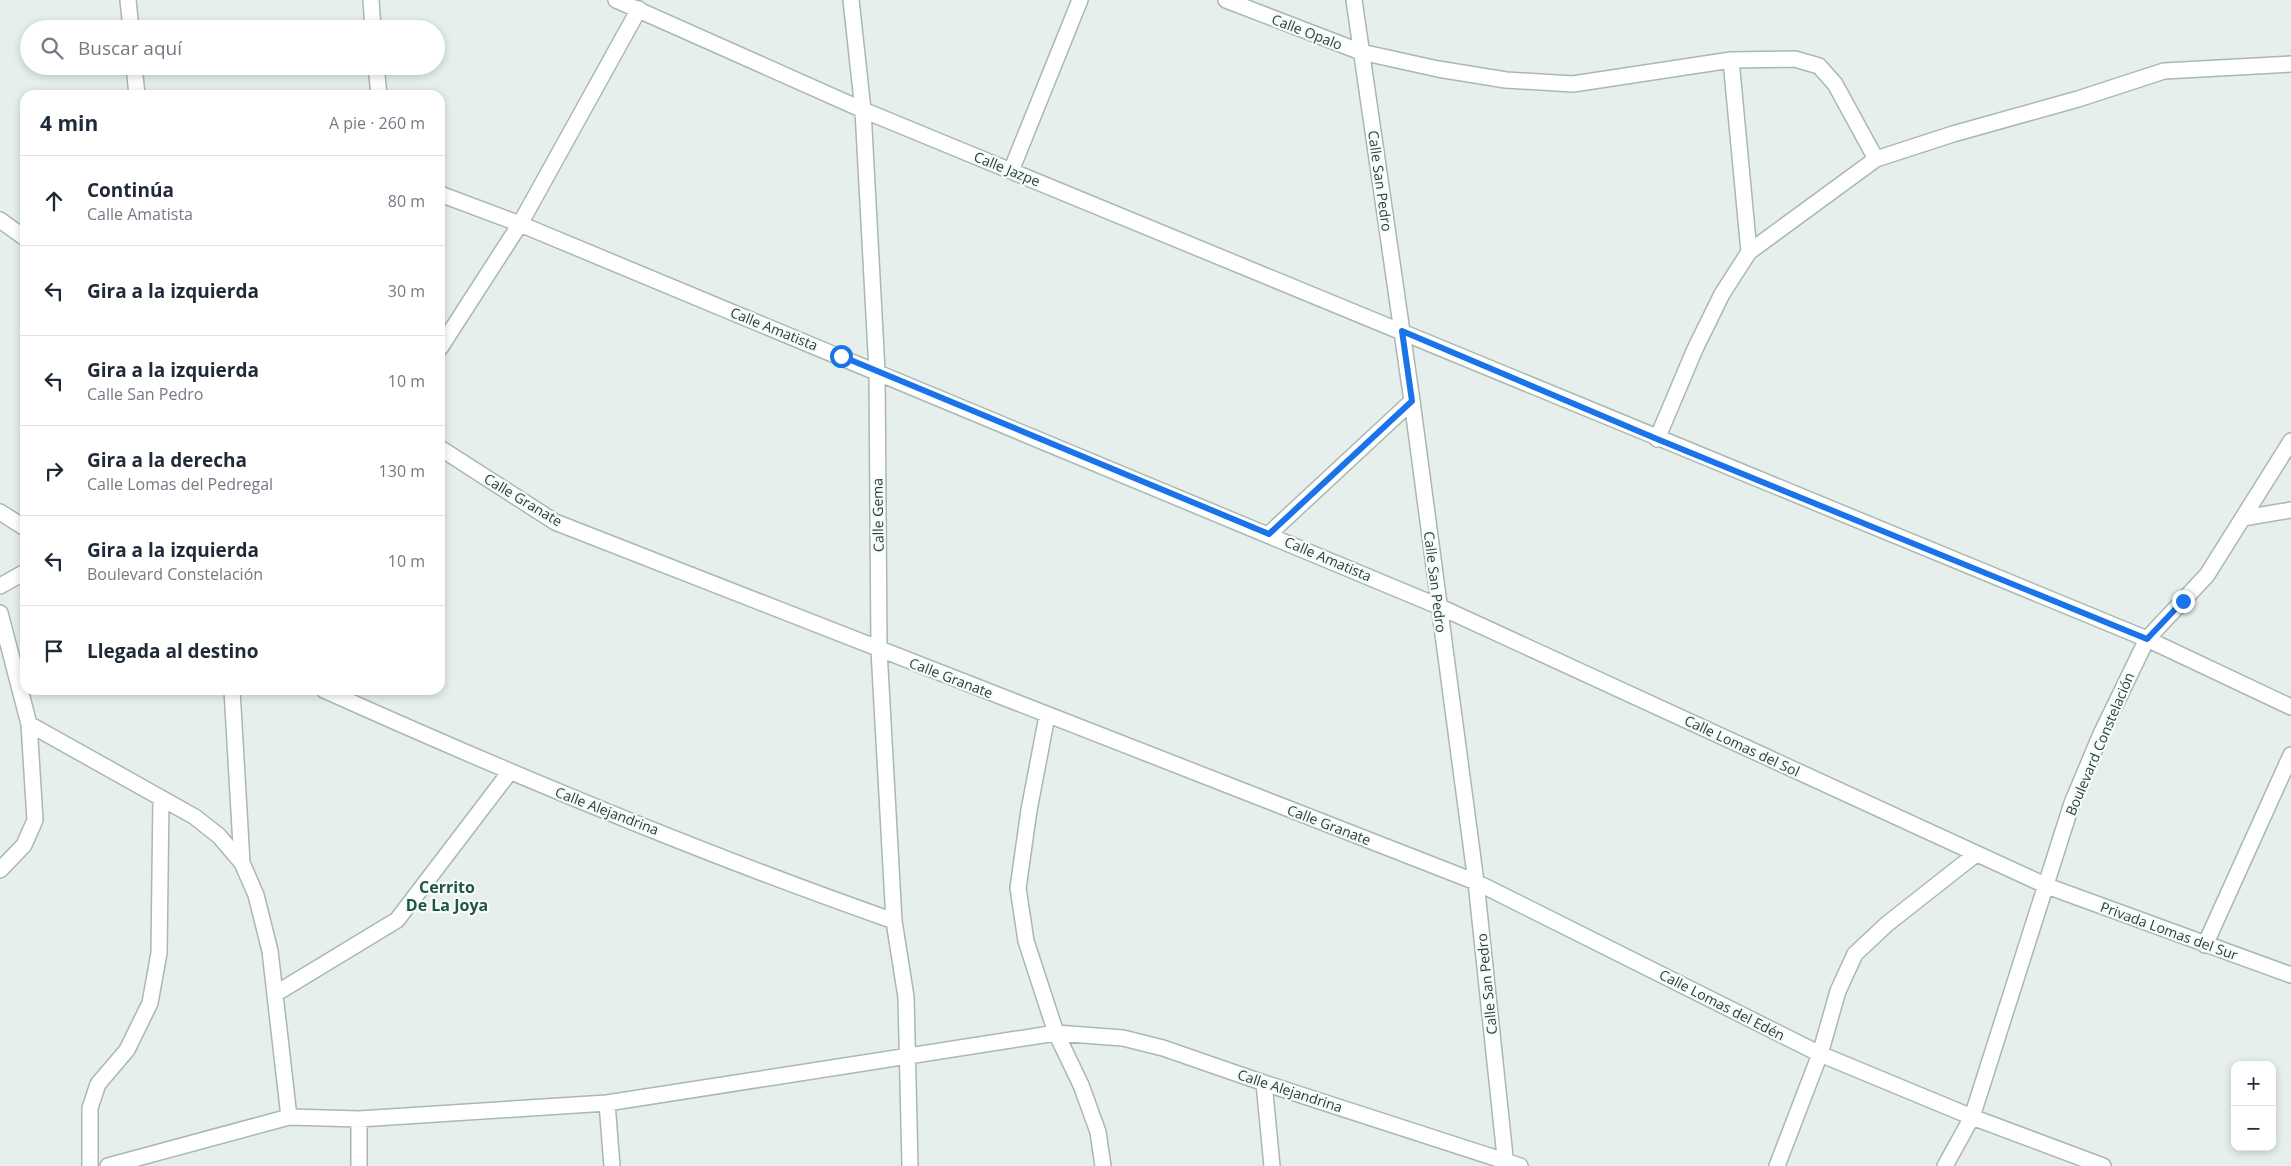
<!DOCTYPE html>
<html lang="es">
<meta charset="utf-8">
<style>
body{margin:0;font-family:"Open Sans",sans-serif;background:#f2f2f3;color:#1f2937}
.controls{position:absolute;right:15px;bottom:15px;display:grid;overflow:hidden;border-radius:10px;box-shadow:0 2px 8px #0003}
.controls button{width:45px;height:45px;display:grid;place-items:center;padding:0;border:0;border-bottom:1px solid #e0e1e3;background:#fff;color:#1f2937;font:25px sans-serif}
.stop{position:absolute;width:15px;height:15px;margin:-11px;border:4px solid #1a73e8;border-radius:50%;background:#fff}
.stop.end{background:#1a73e8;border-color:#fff;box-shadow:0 1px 5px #0008}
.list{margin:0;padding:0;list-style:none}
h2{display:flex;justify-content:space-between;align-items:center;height:65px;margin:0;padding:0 20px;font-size:21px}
h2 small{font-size:16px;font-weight:400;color:#747a83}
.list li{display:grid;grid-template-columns:32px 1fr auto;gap:15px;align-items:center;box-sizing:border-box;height:90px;padding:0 20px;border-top:1px solid #e0e1e3}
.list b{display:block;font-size:19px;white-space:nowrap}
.list p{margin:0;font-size:16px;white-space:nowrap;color:#747a83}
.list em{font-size:16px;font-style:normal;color:#747a83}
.icon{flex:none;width:28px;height:28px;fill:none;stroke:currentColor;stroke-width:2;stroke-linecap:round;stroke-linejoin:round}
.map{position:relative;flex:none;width:2291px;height:1166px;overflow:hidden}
.search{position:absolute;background:#fff;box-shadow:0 2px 8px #0003;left:20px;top:20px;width:425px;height:55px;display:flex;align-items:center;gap:12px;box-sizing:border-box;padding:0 18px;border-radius:28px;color:#747a83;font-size:19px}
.panel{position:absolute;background:#fff;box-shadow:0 2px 8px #0003;left:20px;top:90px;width:425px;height:605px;border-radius:15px}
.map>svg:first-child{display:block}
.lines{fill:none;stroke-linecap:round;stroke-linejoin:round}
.minor-casing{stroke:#a8b8b2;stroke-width:18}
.minor{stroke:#fff;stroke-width:15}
.route{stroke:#1a73e8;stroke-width:6}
.labels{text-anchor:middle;stroke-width:4.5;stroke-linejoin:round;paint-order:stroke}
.street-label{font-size:14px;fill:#24423a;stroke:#f7fbf9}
.quarter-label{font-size:16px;font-weight:bold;fill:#1f5548;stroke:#f7fbf9}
</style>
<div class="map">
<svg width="2291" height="1166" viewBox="0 0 2291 1166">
<rect width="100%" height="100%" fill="#e6efeb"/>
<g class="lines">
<defs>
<path id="minor" d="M128,0L131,29
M371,0L373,29
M616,0L863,110L2147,639L2291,707
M851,0L863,110L877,371L879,650L894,921L906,997L910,1166
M1226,0L1361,52L1438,69L1506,80L1573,84L1731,60L1795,59L1819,66L1835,84L1876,159
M1354,0L1412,401L1476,882L1506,1166
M134,66L137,95
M376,66L379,95
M1011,171L1080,0
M440,194L520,224L1438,606L2047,886L2291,975
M0,220L25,238
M1749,252L1876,159L1953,134L2078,99L2164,71L2291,64
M440,348L520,224L639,9
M1657,439L1695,349L1722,294L1749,252L1731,60
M440,448L555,522L1476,882L1820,1054L1972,1117L2103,1166
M0,512L25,528
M2243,518L2291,510
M1269,534L1412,401
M0,586L25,572
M0,613L29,724L35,820L24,845L0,870
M232,690L242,863
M324,690C511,774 700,853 894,921
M1047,716L1029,810L1018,888L1026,941L1056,1033L1081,1085L1098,1132L1103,1166
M29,724L195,817L219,836L242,863L256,895L270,951L289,1117
M2205,945L2291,755
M275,994L397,920L509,773
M1264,1083L1272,1166
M607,1103L612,1166
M90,1166V1108L98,1084L127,1050L150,1003L159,953L161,798
M108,1166L289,1117L359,1119L607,1103L1056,1033L1123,1038L1163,1048L1264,1083L1520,1166
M359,1166V1119
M1777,1166L1820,1054L1838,991L1855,954L1887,924L1976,854
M1945,1166L1972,1117L2072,803L2101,734L2147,639L2207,575L2291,441"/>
</defs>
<!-- minor casing -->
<use href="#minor" class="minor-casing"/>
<!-- minor -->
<use href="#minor" class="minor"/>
</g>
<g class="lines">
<!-- route -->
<path class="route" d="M841,356L1269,534L1412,401L1402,331L1657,439L2147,639L2183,601"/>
</g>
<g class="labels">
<!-- street labels -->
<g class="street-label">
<text transform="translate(1307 32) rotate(21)" y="5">Calle Opalo</text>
<text transform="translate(1007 169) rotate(22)" y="5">Calle Jazpe</text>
<text transform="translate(1380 181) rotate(82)" y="5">Calle San Pedro</text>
<text transform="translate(774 329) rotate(22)" y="5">Calle Amatista</text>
<text transform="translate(523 500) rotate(31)" y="5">Calle Granate</text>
<text transform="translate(878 515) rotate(-91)" y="5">Calle Gema</text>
<text transform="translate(1328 559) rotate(23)" y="5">Calle Amatista</text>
<text transform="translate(1435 582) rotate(83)" y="5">Calle San Pedro</text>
<text transform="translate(951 678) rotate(21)" y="5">Calle Granate</text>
<text transform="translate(2100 744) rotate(-67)" y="5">Boulevard Constelación</text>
<text transform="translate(1742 746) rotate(25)" y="5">Calle Lomas del Sol</text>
<text transform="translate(607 811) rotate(21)" y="5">Calle Alejandrina</text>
<text transform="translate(1329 825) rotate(21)" y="5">Calle Granate</text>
<text transform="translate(2169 931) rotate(20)" y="5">Privada Lomas del Sur</text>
<text transform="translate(1487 984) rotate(-96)" y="5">Calle San Pedro</text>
<text transform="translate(1722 1005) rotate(27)" y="5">Calle Lomas del Edén</text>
<text transform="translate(1290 1091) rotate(18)" y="5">Calle Alejandrina</text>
</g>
<!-- quarter labels -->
<g class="quarter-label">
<text x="447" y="893">Cerrito<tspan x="447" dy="18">De La Joya</tspan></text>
</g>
</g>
</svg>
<div class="controls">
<button>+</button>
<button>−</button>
</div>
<div class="stop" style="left:841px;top:356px"></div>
<div class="stop end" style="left:2183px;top:601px"></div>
<div class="search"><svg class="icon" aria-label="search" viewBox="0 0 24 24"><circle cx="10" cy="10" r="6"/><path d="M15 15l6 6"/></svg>Buscar aquí</div>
<section class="panel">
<h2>4 min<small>A pie · 260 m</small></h2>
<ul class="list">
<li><svg class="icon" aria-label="ahead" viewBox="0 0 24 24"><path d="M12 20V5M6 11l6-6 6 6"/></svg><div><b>Continúa</b><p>Calle Amatista</p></div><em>80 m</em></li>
<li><svg class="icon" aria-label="left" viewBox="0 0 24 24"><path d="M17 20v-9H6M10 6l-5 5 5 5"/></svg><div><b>Gira a la izquierda</b></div><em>30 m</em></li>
<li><svg class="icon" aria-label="left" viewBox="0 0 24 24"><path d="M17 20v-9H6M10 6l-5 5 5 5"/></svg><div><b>Gira a la izquierda</b><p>Calle San Pedro</p></div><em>10 m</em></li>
<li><svg class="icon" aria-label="right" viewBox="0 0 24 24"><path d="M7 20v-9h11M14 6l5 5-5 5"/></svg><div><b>Gira a la derecha</b><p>Calle Lomas del Pedregal</p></div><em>130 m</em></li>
<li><svg class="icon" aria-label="left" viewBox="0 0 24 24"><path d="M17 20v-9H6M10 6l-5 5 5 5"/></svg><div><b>Gira a la izquierda</b><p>Boulevard Constelación</p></div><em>10 m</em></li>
<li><svg class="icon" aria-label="arrive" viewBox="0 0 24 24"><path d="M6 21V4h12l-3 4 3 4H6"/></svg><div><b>Llegada al destino</b></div></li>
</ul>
</section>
</div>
